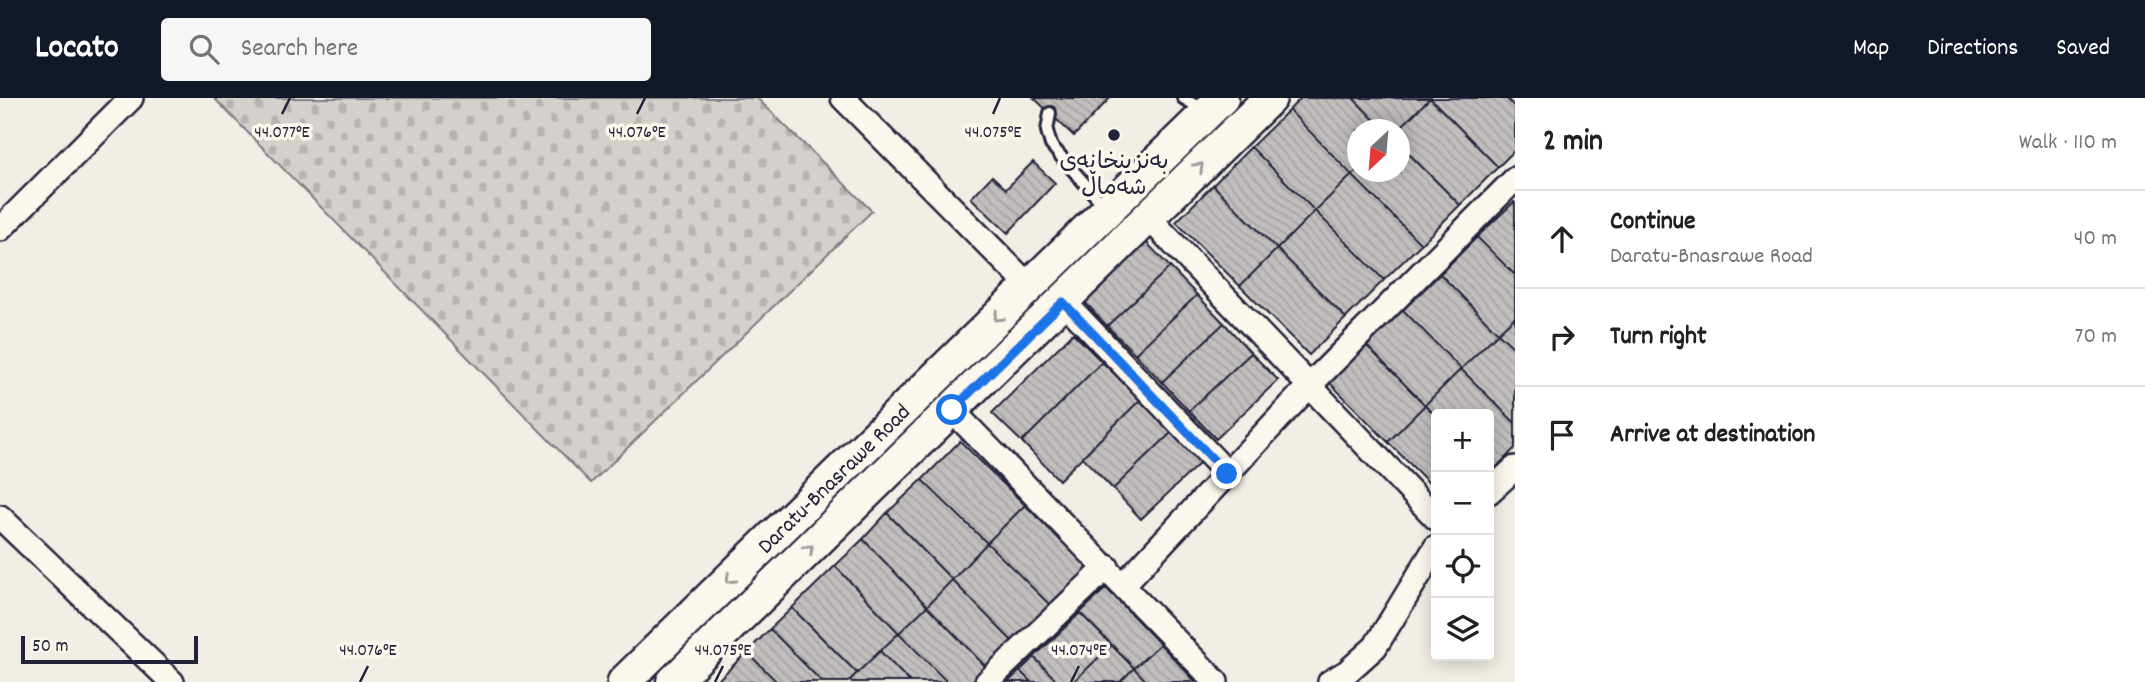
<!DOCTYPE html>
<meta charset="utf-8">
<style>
body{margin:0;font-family:Dekko,"Playpen Sans Arabic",sans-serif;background:#f6f6f6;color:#202124}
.controls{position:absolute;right:21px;bottom:21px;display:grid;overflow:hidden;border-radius:7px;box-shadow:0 4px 18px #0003}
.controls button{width:63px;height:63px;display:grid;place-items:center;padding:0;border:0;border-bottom:2px solid #e0e0e0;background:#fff;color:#202124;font:35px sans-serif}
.compass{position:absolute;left:1347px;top:21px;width:63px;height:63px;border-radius:50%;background:#fff;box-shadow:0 4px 18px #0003;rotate:206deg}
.scale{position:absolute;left:21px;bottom:18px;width:177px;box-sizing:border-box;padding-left:7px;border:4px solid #22223b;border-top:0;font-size:19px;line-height:24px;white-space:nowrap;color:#22223b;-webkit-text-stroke:5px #fbf7ec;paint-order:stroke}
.stop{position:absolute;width:21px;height:21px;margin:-16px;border:5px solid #1a73e8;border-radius:50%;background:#fff}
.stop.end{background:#1a73e8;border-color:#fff;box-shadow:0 2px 7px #0008}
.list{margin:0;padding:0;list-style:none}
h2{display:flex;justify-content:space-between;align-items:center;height:91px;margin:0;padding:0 28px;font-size:30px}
h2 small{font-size:23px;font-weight:400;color:#757577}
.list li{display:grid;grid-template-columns:46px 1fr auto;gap:21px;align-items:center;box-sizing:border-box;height:98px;padding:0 28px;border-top:2px solid #e0e0e0}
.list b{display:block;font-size:26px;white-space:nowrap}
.list p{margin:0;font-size:23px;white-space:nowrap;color:#757577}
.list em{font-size:23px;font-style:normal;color:#757577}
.icon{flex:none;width:38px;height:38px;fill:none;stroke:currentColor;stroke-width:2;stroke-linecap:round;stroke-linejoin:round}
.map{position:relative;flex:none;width:1515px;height:584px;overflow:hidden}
header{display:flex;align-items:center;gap:42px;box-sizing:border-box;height:98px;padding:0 35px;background:#111827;color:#fff}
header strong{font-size:33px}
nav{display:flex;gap:38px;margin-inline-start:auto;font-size:24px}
.search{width:490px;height:63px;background:#f6f6f6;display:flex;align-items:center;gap:18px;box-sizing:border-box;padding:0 24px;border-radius:7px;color:#757577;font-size:26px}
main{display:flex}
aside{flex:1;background:#fff}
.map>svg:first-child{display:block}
.cemetery{fill:url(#cemetery-stones);stroke:#7b7a84;stroke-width:2}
.building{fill:url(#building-back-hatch);stroke:#22223b;stroke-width:2}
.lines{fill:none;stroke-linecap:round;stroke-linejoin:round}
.lane-casing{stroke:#22223b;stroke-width:16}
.street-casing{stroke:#22223b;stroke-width:28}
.secondary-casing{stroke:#22223b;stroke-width:37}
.lane{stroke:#fbf7ec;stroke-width:10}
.street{stroke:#fbf7ec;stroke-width:23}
.secondary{stroke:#fbf7ec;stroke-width:32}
.oneway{stroke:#99979c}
.route{stroke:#1a73e8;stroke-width:9}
.ticks{fill:none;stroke:#22223b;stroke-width:2.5}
.poi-dot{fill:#22223b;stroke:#fbf7ec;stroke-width:2.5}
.labels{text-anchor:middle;stroke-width:7;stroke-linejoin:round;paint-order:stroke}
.poi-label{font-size:23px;fill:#22223b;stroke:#fbf7ec}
.street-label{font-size:23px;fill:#22223b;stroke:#fbf7ec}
.ticks-label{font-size:18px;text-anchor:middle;fill:#22223b;stroke:#fbf7ec;stroke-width:7;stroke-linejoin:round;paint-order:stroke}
</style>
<header>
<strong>Locato</strong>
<div class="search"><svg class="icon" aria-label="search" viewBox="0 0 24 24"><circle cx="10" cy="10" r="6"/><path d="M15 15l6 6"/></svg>Search here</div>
<nav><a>Map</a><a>Directions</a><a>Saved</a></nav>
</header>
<main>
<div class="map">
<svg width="1515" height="584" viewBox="0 0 1515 584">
<defs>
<pattern id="cemetery-stones" width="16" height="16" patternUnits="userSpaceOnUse" patternTransform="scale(1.75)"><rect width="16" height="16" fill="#d4d1cc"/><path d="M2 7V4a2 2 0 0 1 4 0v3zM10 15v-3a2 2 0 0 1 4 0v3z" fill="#b6b3b0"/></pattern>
<pattern id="building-back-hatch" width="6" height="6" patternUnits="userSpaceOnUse" patternTransform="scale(1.75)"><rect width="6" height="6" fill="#c2bebe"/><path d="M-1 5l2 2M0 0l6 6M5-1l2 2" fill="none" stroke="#a6a3a4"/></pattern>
</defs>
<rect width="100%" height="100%" fill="#f2eee5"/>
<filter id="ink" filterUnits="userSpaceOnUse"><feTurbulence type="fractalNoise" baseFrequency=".0143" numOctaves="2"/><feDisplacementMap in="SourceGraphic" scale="14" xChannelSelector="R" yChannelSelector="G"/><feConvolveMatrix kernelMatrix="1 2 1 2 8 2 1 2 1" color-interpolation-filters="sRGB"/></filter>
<g filter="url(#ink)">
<!-- cemetery -->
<path class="cemetery" d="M214,0H757L872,113L591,385Z"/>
<!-- building -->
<path class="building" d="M1034,0H1110L1074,38Z
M1301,0H1353L1384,32H1358V72L1352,77L1289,12Z
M1353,0H1430L1398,32H1384Z
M1430,0L1498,69L1460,107L1400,47L1398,32Z
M1430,0H1506L1515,9V52L1498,69Z
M1289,12L1352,77L1315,113L1251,49Z
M1400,47L1460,107L1421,146L1352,77L1358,72L1400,74Z
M1251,49L1315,113L1277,151L1213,87Z
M1033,64L1055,85L1008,135L971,100L992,78L1006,91Z
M1352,77L1421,146L1384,182L1315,113Z
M1213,87L1277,151L1240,188L1176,124Z
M1514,104L1515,105V177L1477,139Z
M1315,113L1384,182L1346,220L1277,151Z
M1477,139L1515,177V219L1498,235L1440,176Z
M1143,141L1170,169L1107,228L1081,200Z
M1277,151L1346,220L1309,257L1240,188Z
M1170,169L1197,197L1135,256L1107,228Z
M1440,176L1498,235L1461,271L1403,212Z
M1197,197L1224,225L1162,284L1135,256Z
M1403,212L1461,271L1425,307L1367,248Z
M1515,219V251L1498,235Z
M1224,225L1251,255L1189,313L1162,284Z
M1073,235L1102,264L1022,344L992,315Z
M1498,235L1515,251V325L1461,271Z
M1367,248L1425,307L1388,344L1330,285Z
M1251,255L1278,282L1216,341L1189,313Z
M1102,264L1141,301L1059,382L1022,344Z
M1461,271L1515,325V350L1492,374L1489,371V316L1436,318L1425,307Z
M1141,301L1172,334L1113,391L1082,359Z
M1425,307L1436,318V392L1388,344Z
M1172,334L1202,363L1141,421L1113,391Z
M960,343L1025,407L987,445L922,382Z
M922,382L987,445L952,482L887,415Z
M1025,407L1090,471L1052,509L987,445Z
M887,415L952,482L927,508L863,441Z
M863,441L927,508L899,535L835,468Z
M987,445L1052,509L1013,544L952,482Z
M835,468L899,535L857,575L792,510Z
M952,482L1013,544L986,569L927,508Z
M1106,490L1160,546L1134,570L1080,515Z
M927,508L986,569L971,584H947L899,535Z
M792,510L857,575L848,584H822L770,531Z
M1080,515L1112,547L1073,584H1058L1034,559Z
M770,531L822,584H777L747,554Z
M899,535L947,584H910L880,553Z
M1160,546L1196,584H1147L1134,570Z
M1112,547L1134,570L1120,584H1073Z
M880,553L910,584H852L850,582Z
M747,554L777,584H716Z
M1034,559L1058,584H1031L1020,573Z
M1134,570L1147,584H1120Z
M1020,573L1031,584H1008Z"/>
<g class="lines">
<defs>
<path id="lane" d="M1183,0L1205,13
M1050,15L1047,33L1051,47L1106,110"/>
<path id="street" d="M843,0L1029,188
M1148,119L1436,420
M0,131L131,0
M1063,203L1227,375
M952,312L1216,584
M1489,394L1515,370
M0,419L172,584
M1123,487L1309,288L1515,81
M987,584L1107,469
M1330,584L1347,574L1375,549L1436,449"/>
<g id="secondary">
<path id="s1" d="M624,584L1222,0"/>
<path d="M673,584L1270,0"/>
</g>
</defs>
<!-- lane casing -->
<use href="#lane" class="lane-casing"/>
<!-- street casing -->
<use href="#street" class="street-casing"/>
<!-- secondary casing -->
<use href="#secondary" class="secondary-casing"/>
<!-- lane -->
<use href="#lane" class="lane"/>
<!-- street -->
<use href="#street" class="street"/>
<!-- secondary -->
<use href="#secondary" class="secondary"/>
</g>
<!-- one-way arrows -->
<defs><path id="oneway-chevron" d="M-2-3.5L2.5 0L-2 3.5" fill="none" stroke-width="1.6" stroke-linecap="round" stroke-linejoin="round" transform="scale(1.75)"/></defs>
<g class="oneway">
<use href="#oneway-chevron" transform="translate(1199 69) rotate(-44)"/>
<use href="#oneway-chevron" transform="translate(998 219) rotate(136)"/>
<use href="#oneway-chevron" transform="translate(809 451) rotate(-44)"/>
<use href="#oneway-chevron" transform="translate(730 481) rotate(136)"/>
</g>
</g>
<g class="lines" filter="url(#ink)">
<!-- route -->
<path class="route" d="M952,312L1063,204L1227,376"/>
</g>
<!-- ticks -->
<path class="ticks" d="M282,16L290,0M637,16L645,0M993,16L1000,0M360,584L368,568M715,584L723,568M1071,584L1079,568"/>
<!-- markers -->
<circle class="poi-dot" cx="1114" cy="37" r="7"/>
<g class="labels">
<!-- poi labels -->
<g class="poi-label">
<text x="1114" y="70">بەنزینخانەی<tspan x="1114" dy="26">شەماڵ</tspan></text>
</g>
<!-- street labels -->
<g class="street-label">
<text dy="8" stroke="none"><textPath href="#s1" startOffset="292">Daratu-Bnasrawe Road</textPath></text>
</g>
</g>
<g class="ticks-label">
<text x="282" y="39">44.077°E</text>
<text x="637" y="39">44.076°E</text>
<text x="993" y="39">44.075°E</text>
<text x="368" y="557">44.076°E</text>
<text x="723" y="557">44.075°E</text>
<text x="1079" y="557">44.074°E</text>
</g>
</svg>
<div class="controls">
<button>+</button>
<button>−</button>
<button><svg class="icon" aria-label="locate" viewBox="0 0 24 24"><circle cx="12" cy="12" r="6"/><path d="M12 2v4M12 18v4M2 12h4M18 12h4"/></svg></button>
<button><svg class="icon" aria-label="layers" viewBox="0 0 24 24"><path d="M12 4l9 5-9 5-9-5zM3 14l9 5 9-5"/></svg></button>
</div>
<svg class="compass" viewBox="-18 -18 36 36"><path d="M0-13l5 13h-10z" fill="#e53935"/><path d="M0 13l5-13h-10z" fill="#757577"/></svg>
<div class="scale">50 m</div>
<div class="stop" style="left:952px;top:312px"></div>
<div class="stop end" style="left:1227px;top:376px"></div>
</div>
<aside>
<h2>2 min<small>Walk · 110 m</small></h2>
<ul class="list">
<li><svg class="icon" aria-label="ahead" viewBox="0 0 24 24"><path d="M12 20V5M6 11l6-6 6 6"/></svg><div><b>Continue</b><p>Daratu-Bnasrawe Road</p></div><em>40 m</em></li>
<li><svg class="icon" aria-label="right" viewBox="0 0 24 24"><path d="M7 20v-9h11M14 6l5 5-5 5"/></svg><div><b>Turn right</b></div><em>70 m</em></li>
<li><svg class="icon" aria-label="arrive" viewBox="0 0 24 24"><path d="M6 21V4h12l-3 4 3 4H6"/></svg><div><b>Arrive at destination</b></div></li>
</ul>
</aside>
</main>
